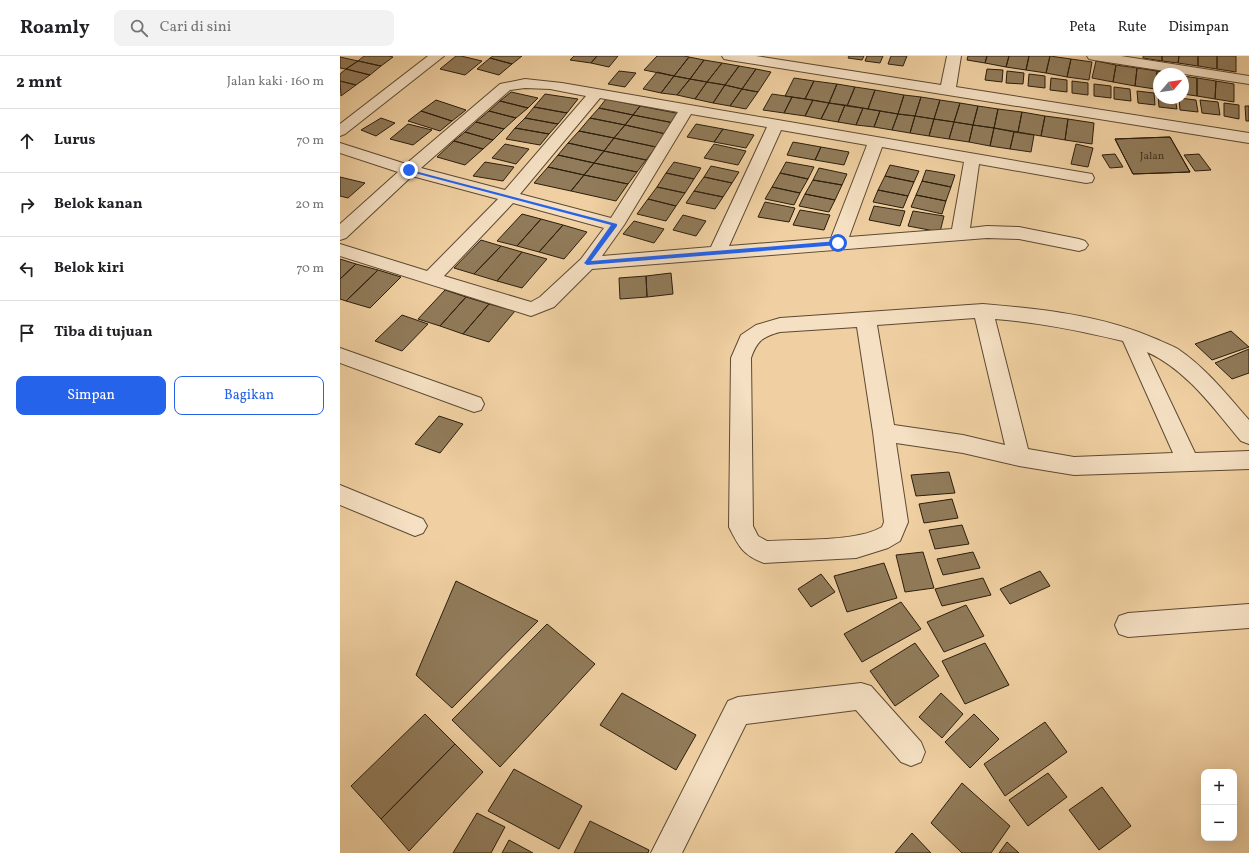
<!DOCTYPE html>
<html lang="id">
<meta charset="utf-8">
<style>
body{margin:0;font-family:Vollkorn,serif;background:#f2f2f2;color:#202124}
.controls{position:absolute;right:12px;bottom:12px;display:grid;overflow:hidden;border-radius:8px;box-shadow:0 4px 16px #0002}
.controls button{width:36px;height:36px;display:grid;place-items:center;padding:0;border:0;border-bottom:1px solid #e0e0e0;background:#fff;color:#202124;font:20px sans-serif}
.compass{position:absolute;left:813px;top:12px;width:36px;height:36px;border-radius:50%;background:#fff;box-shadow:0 4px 16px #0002;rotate:61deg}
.stop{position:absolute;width:12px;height:12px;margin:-9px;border:3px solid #2563eb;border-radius:50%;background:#fff}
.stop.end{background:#2563eb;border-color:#fff;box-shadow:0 1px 4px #0008}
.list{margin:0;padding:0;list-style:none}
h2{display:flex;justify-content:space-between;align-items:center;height:52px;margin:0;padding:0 16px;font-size:17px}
h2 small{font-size:13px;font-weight:400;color:#757577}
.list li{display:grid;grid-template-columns:26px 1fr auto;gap:12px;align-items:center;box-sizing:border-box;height:64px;padding:0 16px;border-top:1px solid #e0e0e0}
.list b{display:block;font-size:15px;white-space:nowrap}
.list em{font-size:13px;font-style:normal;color:#757577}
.actions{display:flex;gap:8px;padding:12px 16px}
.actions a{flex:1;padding:9px 0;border:1px solid #2563eb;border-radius:8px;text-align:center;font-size:14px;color:#2563eb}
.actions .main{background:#2563eb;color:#fff}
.icon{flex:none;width:22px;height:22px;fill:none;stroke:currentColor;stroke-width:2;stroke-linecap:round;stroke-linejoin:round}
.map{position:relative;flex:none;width:909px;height:797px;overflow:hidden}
header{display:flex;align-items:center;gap:24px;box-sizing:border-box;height:56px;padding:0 20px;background:#fff;border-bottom:1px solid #e0e0e0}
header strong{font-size:19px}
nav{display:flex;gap:22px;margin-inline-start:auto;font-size:14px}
.search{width:280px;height:36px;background:#f2f2f2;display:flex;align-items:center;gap:10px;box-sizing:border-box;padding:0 14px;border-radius:8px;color:#757577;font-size:15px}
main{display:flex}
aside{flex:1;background:#fff}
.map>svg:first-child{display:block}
.building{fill:#917b5a;stroke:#2b1e0c}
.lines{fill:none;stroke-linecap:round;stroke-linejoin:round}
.street-casing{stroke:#5c4a32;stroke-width:2}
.street{fill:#f5e0c3;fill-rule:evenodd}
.route{fill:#2563eb}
.labels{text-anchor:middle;stroke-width:3;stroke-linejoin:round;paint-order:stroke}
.far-number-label{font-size:11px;fill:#443520}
</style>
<header>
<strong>Roamly</strong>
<div class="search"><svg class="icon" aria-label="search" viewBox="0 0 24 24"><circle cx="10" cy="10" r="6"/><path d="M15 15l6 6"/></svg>Cari di sini</div>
<nav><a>Peta</a><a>Rute</a><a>Disimpan</a></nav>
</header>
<main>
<aside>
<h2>2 mnt<small>Jalan kaki · 160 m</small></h2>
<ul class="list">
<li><svg class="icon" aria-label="ahead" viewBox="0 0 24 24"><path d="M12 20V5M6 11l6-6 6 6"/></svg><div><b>Lurus</b></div><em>70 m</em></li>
<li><svg class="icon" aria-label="right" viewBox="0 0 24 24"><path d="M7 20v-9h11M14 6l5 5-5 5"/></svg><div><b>Belok kanan</b></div><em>20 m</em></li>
<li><svg class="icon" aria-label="left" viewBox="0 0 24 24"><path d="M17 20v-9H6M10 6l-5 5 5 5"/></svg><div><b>Belok kiri</b></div><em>70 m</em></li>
<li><svg class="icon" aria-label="arrive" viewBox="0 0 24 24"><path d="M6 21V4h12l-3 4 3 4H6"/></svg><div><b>Tiba di tujuan</b></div></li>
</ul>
<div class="actions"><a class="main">Simpan</a><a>Bagikan</a></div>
</aside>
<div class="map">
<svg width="909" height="797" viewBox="0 0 909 797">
<rect width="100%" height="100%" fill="#f0d0a2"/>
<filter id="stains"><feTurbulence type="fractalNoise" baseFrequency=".005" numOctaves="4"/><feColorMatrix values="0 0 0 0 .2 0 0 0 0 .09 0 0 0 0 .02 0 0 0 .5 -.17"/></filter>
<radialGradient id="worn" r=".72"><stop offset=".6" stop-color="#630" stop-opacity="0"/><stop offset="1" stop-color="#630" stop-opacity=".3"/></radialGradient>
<!-- building -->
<path class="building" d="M24,0H49L53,1L41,10L18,5Z
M116,0H121L142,5L125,19L100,13Z
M153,0H182L172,8L150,2Z
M234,0H257L251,7L230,4Z
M257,0H278L269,11L251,7Z
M317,0H344L349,1L334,20L304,14Z
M509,0H524L522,4L508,2Z
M527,0H543L540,7L525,5Z
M551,0H567L563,10L548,8Z
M628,0H647L645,7L627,4Z
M647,0H669L666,11L645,7Z
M669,0H689L686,14L666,11Z
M689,0H710L706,17L686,14Z
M710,0L731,3L727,21L706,17Z
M803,0H822V5L803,2Z
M822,0H839L838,7L822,5Z
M839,0H858V10L838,7Z
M858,0H877V13L858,10Z
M877,0H896V16L877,13Z
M0,1L18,5L6,13L0,12Z
M349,1L364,4L350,23L334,20Z
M150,2L172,8L159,19L137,13Z
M731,3L752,6L749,24L727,21Z
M364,4L382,7L367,26L350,23Z
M18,5L41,10L30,19L6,13Z
M756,5L776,9L773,26L752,22Z
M382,7L399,10L385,29L367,26Z
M776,9L797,12L795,30L773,26Z
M399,10L416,13L402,33L385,29Z
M797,12L817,15L815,33L795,30Z
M6,13L30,19L16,29L0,25V18Z
M416,13L431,16L418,36L402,33Z
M647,13L663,14L662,26L645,24Z
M279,15L296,17L285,31L268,28Z
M667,15L684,17L683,28L666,27Z
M817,15L833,18H819V34L815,33Z
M317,16L334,20L321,37L303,33Z
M689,18L705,20V32L688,30Z
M334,20L350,23L337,39L321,37Z
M843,20L857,22V40L843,38Z
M454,22L474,25L465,43L445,40Z
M711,22L727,24V36L710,34Z
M857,22L876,25L875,43L857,40Z
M350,23L367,26L355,43L337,39Z
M0,25L16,29L1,40Z
M474,25L497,28L489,47L465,43Z
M732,25L748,27V39L732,37Z
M876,25L894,28V46L875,43Z
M367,26L385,29L373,47L355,43Z
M497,28L515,31L507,50L489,47Z
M754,28L771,30V42L754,40Z
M385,29L402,33L390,50L373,47Z
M515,31L535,34L528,53L507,50Z
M774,31L790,33L791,45L774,43Z
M402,33L418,36L406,53L390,50Z
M535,34L564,39L558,58L528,53Z
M797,35L814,37L815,49L798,47Z
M171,36L198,42L188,52L160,45Z
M205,38L238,43L227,57L194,51Z
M432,38L452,41L444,57L423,54Z
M564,39L581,41L575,60L558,58Z
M818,39L819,42H835L837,53L819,51Z
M452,41L473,44L465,60L444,57Z
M581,41L600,44L594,63L575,60Z
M839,42L856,44L858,56L840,54Z
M266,43L300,50L293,59L259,52Z
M96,44L126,54L112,65L81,55Z
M473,44L489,47L481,63L465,60Z
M600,44L620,47L614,66L594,63Z
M860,44L878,46L880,59L862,57Z
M160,45L188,52L176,62L149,55Z
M489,47L505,49L498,66L481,63Z
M620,47L638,50L633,69L614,66Z
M884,47L899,49V63L884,60Z
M505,49L523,52L516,69L498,66Z
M300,50L341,58L334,67L293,59Z
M638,50L658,53L654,72L633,69Z
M905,50H909V65H906Z
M194,51L227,57L218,68L185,62Z
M259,52L293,59L285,69L250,62Z
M523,52L540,55L534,71L516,69Z
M658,53L682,56L678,76L654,72Z
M81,55L112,65L100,75L68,65Z
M149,55L176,62L164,73L136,66Z
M540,55L558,58L552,74L534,71Z
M682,56L705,60L701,80L678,76Z
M558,58L575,60L570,77L552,74Z
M293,59L334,67L326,78L285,69Z
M575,60L594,63L589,80L570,77Z
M705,60L728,63L725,84L701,80Z
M41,62L55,67L36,80L21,74Z
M185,62L218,68L209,78L175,72Z
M250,62L285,69L274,82L239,75Z
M594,63L614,66L609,83L589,80Z
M728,63L754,67L752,88L725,84Z
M136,66L164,73L153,84L125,76Z
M614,66L633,69L629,86L609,83Z
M68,68L92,74L73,89L50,83Z
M356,68L383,73L374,86L347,81Z
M285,69L326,78L316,91L274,82Z
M633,69L654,72L650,90L629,86Z
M175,72L209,78L200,89L166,83Z
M654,72L674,76L670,93L650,90Z
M383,73L414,79L406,92L374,86Z
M239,75L274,82L264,95L228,87Z
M125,76L153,84L143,93L114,85Z
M674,76L694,79L691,96L670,93Z
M830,81L850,116L793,118L775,83Z
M830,81L850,116L793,118L775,83Z
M274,82L316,91L306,104L264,95Z
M114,85L143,93L125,109L97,101Z
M453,86L481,91L475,104L447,99Z
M228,87L264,95L254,107L218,99Z
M165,88L189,93L176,108L152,102Z
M374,88L406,95L398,109L364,102Z
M736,88L753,92L748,111L731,108Z
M481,91L509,96L504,109L475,104Z
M264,95L306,104L297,116L254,107Z
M775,98L783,111L770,112L762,99Z
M859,98L871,114L855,115L844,99Z
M218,99L254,107L244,119L208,111Z
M145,106L174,111L163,125L133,120Z
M334,106L361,112L354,123L326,117Z
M446,106L474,111L468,123L440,117Z
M254,107L297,116L288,128L244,119Z
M550,109L579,115L574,126L545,120Z
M371,110L399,116L392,127L364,121Z
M208,111L244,119L231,135L194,127Z
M479,112L507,118L502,129L473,124Z
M586,114L615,119L611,131L582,125Z
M326,117L354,123L345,137L317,131Z
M440,117L468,123L460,137L432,131Z
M244,119L288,128L276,145L231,135Z
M545,120L574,126L568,140L538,134Z
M0,121L25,127L8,142L0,140Z
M364,121L392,127L383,141L354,135Z
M473,124L502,129L495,144L465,138Z
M582,125L611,131L606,145L576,139Z
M317,131L345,137L336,150L308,143Z
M432,131L460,137L454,149L425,143Z
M538,134L568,140L563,152L533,146Z
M354,135L383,141L375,153L346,147Z
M465,138L495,144L489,156L459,150Z
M576,139L606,145L602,158L571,151Z
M308,143L336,150L326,165L297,158Z
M425,146L455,152L449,166L418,161Z
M534,150L565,155L560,170L529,164Z
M460,154L490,159L484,174L453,169Z
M573,155L604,160L600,176L568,170Z
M182,158L201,163L177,190L157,185Z
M343,159L366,165L356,180L333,174Z
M201,163L223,169L199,196L177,190Z
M294,165L324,173L314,187L283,178Z
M223,169L247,176L224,203L199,196Z
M141,184L161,190L134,218L114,212Z
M161,190L182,196L157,225L134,218Z
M182,196L207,203L182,232L157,225Z
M0,203L16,208L0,223Z
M16,208L38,214L6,245L0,243V223Z
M38,214L61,221L30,252L6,245Z
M331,217L333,238L307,241L306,220Z
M306,220L307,241L280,243L279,222Z
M105,234L126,241L100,270L78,263Z
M126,241L149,248L123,278L100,270Z
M149,248L175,255L149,286L123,278Z
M62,259L88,268L62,295L35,285Z
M891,275L909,291L872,304L855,288Z
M909,293V317L892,323L875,307Z
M99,360L123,368L100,397L75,388Z
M609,416L615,437L576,440L571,419Z
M612,443L618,462L584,467L579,448Z
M622,469L629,488L595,493L589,474Z
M583,496L594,532L565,536L556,499Z
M633,496L640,512L603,519L597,503Z
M544,507L557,542L507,556L494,520Z
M700,515L710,530L670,548L660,533Z
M481,518L495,536L471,551L458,533Z
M643,522L651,539L602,550L595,533Z
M116,525L198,565L112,652L76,619Z
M561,546L581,573L522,606L504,578Z
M626,549L644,580L604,596L587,566Z
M207,568L255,608L160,711L112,664Z
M575,587L599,620L555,650L530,615Z
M645,587L669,629L625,648L602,605Z
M282,637L356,679L336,714L260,669Z
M601,637L623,658L602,682L579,661Z
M85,658L115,688L41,763L11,730Z
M634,658L659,683L630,712L605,686Z
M705,666L727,696L665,740L644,708Z
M115,688L143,716L69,795L41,763Z
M174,713L242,750L219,793L148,755Z
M708,717L727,741L688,770L669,744Z
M622,727L670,770L651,797H622L591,767Z
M762,731L791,770L759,794L729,754Z
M137,757L165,771L151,797H113Z
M250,765L309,794L308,797H234Z
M572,777L591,797H555Z
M169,784L193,797H162Z
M667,786L679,797H659Z"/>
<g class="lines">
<defs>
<path id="street" d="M88,0H104L5,78L0,80V68Z
M382,0H416L601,29L607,0H621L616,31L909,77V87L389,4L384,3Z
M747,0H781L909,20V28L754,4L749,3Z
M185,23L222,27L752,118L754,122L752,126L746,127L639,108L630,172L647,170L679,171L739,183L745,185L748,189L745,193L739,195L679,183L647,182L252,213L214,251L191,260L0,200V188L87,215L158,143L72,120L6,182L0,184V168L58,116L0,97V87L66,108L160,28ZM185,32L210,33L246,40L165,134L81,112L170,34ZM260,42L338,56L271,162L180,138ZM351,58L427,71L371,191L262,200L284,169ZM441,74L527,89L491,182L389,190ZM542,91L624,106L612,173L509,181ZM173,147L264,172L241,203L200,241L191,246L104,220Z
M643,248C701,253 762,259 816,283C823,286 831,289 838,293C866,312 887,339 909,364V388L901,385C874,353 847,314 807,296L855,397L909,395V413L734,419L679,410L623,397L556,387L568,466L560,485L548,492L516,502L424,507C403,499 399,491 389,471L391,302L401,279L416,269L440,262ZM635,262L665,389L623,379L554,369L537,269ZM655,263C698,266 740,275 783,285L833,397L734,401L688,393ZM517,271L533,376L544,466L542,471C517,486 458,483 427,485L418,480L413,470L411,302C417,285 422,281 440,276Z
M0,292L141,342L144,348L141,354L134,356L0,307Z
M0,429L83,463L87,470L83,477L75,480L0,449Z
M909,548V572L788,581L779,578L775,569L779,560L788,557Z
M521,627L531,630L581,686L585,696L581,706L571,710L561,706L516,654L406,668L342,797H311L388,645L398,641Z"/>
</defs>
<!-- street casing -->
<use href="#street" class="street-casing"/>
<!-- street -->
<use href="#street" class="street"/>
</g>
<!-- route -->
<path class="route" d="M67,113L277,168V170L251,205L498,185L501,187L498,189L247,209L244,207L245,206L271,169L67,115Z"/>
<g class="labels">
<!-- far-number labels -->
<g class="far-number-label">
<text x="812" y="103">Jalan</text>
</g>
</g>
<rect width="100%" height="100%" filter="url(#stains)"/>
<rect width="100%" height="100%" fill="url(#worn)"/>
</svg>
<div class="controls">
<button>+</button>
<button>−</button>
</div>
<svg class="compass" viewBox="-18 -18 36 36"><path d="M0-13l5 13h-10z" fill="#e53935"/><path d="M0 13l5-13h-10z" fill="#757577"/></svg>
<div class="stop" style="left:498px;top:187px"></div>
<div class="stop end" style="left:69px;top:114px"></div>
</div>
</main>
